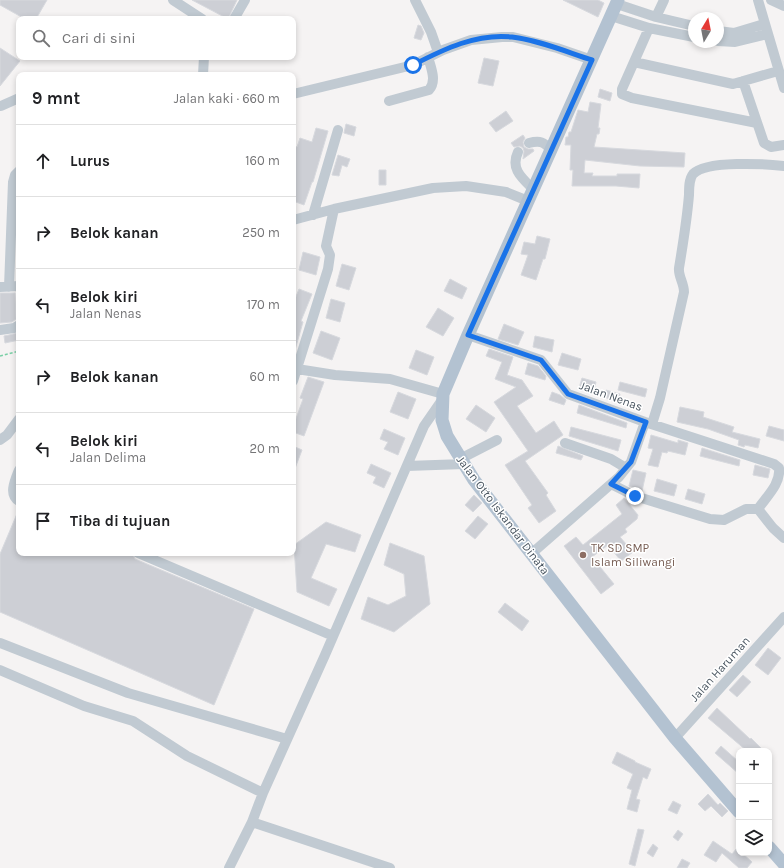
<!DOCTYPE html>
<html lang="id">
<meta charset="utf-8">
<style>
body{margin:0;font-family:Karla,sans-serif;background:#f2f2f2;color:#202124}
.controls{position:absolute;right:12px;bottom:12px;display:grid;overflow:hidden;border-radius:8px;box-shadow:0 2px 6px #0003}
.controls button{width:36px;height:36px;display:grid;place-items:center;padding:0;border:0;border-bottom:1px solid #e0e0e0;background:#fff;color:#202124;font:20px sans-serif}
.compass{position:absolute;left:688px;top:12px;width:36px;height:36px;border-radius:50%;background:#fff;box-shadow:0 2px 6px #0003;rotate:10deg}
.stop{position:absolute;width:12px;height:12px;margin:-9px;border:3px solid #1a73e8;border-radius:50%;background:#fff}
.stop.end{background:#1a73e8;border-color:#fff;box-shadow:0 1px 4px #0008}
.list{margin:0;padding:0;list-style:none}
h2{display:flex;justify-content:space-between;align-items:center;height:52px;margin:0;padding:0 16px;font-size:17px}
h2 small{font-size:13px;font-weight:400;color:#757577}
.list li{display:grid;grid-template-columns:26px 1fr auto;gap:12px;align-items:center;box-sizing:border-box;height:72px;padding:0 16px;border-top:1px solid #e0e0e0}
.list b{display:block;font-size:15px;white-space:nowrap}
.list p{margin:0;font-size:13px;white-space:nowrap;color:#757577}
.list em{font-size:13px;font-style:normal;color:#757577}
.icon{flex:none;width:22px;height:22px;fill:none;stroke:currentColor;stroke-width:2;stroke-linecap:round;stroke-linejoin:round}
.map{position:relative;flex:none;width:784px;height:868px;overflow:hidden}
.search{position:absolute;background:#fff;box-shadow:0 2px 6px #0003;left:16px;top:16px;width:280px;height:44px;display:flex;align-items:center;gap:10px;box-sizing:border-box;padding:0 14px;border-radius:8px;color:#757577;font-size:15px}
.panel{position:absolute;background:#fff;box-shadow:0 2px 6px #0003;left:16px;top:72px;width:280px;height:484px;border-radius:8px}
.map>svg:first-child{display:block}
.building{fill:#cdcfd5;stroke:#d7d9de}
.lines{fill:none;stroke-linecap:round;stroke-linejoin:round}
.path{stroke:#7ad0a6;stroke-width:1.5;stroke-dasharray:3 2;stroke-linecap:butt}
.minor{stroke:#c1cad2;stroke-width:10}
.major{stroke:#b3c2d1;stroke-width:13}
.route{stroke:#1a73e8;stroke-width:5}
.education-dot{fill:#8d6e63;stroke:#fff;stroke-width:1.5}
.labels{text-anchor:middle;stroke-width:3;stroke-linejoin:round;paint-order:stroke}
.street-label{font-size:12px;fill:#4a5661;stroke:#fff}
.education-label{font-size:12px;fill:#785e54;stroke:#fff;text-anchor:start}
</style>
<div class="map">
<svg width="784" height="868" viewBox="0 0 784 868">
<rect width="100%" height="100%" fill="#f5f3f3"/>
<!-- building -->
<path class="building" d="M0,0H47L36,19H25L0,5Z
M192,0H237L228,19Z
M563,0H598L604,3L598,17Z
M418,25L421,26L424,33L421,40L414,38Z
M0,48L20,61L0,86Z
M484,58L499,61L493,86L478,83Z
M600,89L612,93L610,101L598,97Z
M590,102L601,104L598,128H600L599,134H597L594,147L685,153L684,167L640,166L585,160L584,173H593L592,176H617V174H640L639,188L616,186H572L573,170H570L571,145H565L566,137H568L569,132H571L578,110L588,112Z
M506,111L513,121L496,132L489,123Z
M346,124L356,127L354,136L344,133Z
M316,128L328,131L313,182H312L304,205L293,201V149L294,146L297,147L300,138L312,142Z
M523,135L525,138L523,142L524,147L528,149H533L534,151L523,159L524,151L523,148L520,146L514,147L511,143Z
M338,155L350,159L347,167L342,165L339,176L332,175Z
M379,170H386V185H379Z
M537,236L550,239L545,259H543L536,280L521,275L528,255L521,254L524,242L535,244Z
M303,252L320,257L316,275L299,270Z
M342,264L356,268L349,290L336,286Z
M450,279L467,288L462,299L444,291Z
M299,289L312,294L301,321L303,322L295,350H293V304Z
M0,293H15L16,319L12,322L0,323Z
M331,299L345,303L340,322L326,318Z
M438,308L454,318L443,336L426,327Z
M504,324L524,332L518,345L498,339Z
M321,331L340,338L332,360L313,353Z
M18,333L19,340L5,343L4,336Z
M535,336L554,340L552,352L533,347Z
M489,349L513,357L507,375L522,380L533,396L517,406L536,433L554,421L563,435L525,461L548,493L546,495L556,511L539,523L528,508L532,505L505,465L528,451L494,402L516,387L495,379L502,362L486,356Z
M416,350L434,357L427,375L409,368Z
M562,353L581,359L578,370L558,365Z
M528,363L538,366L546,376L545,380L525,374Z
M308,377L324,382L304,436L293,432V427L303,399L300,398Z
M582,378L596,382L594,392L579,388Z
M620,382L647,389L645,397L618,390Z
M606,390L620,394L618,402L604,397Z
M398,392L416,399L408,419L390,412Z
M552,392L560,395L566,400L564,405L549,400Z
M476,405L495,418L486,432L466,419Z
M579,405L627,423L626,428L577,413Z
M680,407L704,412L703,417L734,427L732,432L760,439L758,448L745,445L744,447L738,445L739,440L708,429L677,422Z
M769,426L784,430V441L766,436Z
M571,427L621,440L618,451L569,436Z
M384,429L405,438L398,455L384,449L388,442L380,439Z
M651,435L678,443V440L688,443L685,455L668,451L667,453L662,452L658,467L648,465L653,449L648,448Z
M293,446L302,450L294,471H293Z
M558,446L583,456L581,460L556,453Z
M702,448L740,460L739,466L700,456Z
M371,464L391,473L384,488L373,483L376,477L367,473Z
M755,465L770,469L768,478L753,475Z
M633,470L646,473L642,491L629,486Z
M657,479L677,485L674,496L654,491Z
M688,489L705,494L702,504L685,499Z
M474,495L482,503L473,512L465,505Z
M624,498L638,515L637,519L625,529L627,532L620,537L633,552L621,561L608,545L592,557L614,584L601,594L564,546L576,537L583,545L622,514L616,505Z
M19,509V553H132L135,559L254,609L214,705L0,612V554Z
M478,516L488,524L475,539L465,531Z
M326,522L361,535L355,552L326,544L311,578L337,589L329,606L297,592L294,545Z
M390,543L424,556L430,604L394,632L361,619L368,597L388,605L406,596L404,574L384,565Z
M505,603L529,621L522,631L498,612Z
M768,648L781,658L768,675L755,665Z
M743,675L751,682L737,697L729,690Z
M717,708L750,739L751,738L764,751H747L708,718Z
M721,746L739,762V774L715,753Z
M617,752L635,761V762L651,769L647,779L643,777L636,799L640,800L637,812L627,809L632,790L627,788L633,774L612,763Z
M708,794L718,805L720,803L728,811L722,817L711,806L705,811L698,804Z
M673,801L681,805L677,814L668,810Z
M638,829L644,830L635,866L629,864Z
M678,830L683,834L678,841L673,837Z
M713,841L732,854L737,848L739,853H742L752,862L747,868H739L722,853L716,862L704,855Z
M653,844L658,848L653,857L647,853Z
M682,859L690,863L687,868H677Z"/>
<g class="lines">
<!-- path -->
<path class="path" d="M0,356L19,351"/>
<!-- minor -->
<path class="minor" d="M173,0L202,19
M415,0L431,32L438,52
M758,0L784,88
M771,0L784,6
M617,4L656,17L694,26
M611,16L649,28L694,37
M656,17L664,0
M234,19L245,0
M649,28L622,89V94L632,98L757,123
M718,31L734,33L764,24
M718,41L735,42L767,34
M634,62L733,84L778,71
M203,75L204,57
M743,81L764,143L771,147L784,145
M293,94L413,65L443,50L471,40L502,37H513L557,48L592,60
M389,101L429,90C437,81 431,68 428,57
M1,106L19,98
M529,143C540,140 544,142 551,150
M518,152C510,169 522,178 534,190
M313,215L338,130
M293,220L334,209L433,188L466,186L506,192L528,201
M0,287L19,286
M9,287L13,182L15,175L19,171
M0,330L14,328L19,325
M468,335L541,360L568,394L645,422L774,464L779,468C781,484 766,497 758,509
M297,369L335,375L390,379L443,394
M293,381L328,269L330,255L326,246L334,209
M652,424L660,398L684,292C684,283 678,276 679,268C683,244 687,219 689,195C689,188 689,179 693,174C706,160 766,164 784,166
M0,440L7,435L19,419
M565,443L611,459L626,468
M460,459L497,440
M407,466L464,464
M19,470C15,480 8,495 19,501
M611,484L635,496L710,519L724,520L746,509H758
M758,509L773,528L784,538
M138,553L333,636
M531,554L619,477L631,462L645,422
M0,643L128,693L287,739
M0,670L84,706L133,721L187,756L263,793
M675,738L784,617
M252,822L390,868
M229,868L252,822L263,793L325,655L424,426L442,400"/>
<!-- major -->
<path class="major" d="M618,0L468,335L443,394L442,420L447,436L474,480L675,738L739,812
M769,847L784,864"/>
</g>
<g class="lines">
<!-- route -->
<path class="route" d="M413,65C444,49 477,33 512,37C538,40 567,52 592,60L468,335L541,360L568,394L646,422L631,462L611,484L635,496"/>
</g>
<!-- markers -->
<circle class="education-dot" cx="583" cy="555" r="4"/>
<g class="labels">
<!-- street labels -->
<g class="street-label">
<text transform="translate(611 396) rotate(20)" y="4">Jalan Nenas</text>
<text transform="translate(503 515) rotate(53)" y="4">Jalan Otto Iskandar Dinata</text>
<text transform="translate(720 669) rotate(-48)" y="4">Jalan Haruman</text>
</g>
<!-- education labels -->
<g class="education-label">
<text x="591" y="552">TK SD SMP<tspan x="591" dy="14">Islam Siliwangi</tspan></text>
</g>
</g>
</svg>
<div class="controls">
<button>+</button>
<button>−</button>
<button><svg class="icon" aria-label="layers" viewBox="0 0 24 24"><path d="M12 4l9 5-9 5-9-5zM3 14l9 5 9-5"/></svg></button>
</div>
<svg class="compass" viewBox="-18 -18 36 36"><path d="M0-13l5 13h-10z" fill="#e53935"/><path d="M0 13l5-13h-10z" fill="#757577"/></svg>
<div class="stop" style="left:413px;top:65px"></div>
<div class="stop end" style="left:635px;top:496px"></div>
<div class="search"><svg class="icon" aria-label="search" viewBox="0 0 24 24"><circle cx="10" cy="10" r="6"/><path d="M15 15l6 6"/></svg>Cari di sini</div>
<section class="panel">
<h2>9 mnt<small>Jalan kaki · 660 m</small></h2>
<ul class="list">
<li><svg class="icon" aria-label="ahead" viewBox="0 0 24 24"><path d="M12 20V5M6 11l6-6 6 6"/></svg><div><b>Lurus</b></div><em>160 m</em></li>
<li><svg class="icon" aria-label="right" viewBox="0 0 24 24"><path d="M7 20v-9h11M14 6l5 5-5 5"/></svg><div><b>Belok kanan</b></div><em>250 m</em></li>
<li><svg class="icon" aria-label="left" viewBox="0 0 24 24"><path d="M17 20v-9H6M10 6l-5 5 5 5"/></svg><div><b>Belok kiri</b><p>Jalan Nenas</p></div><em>170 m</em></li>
<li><svg class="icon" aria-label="right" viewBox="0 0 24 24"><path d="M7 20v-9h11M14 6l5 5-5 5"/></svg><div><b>Belok kanan</b></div><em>60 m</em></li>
<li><svg class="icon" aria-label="left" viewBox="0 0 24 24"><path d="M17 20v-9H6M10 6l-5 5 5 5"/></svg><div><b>Belok kiri</b><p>Jalan Delima</p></div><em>20 m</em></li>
<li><svg class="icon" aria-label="arrive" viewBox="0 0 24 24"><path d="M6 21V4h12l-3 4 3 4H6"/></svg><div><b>Tiba di tujuan</b></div></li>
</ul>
</section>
</div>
